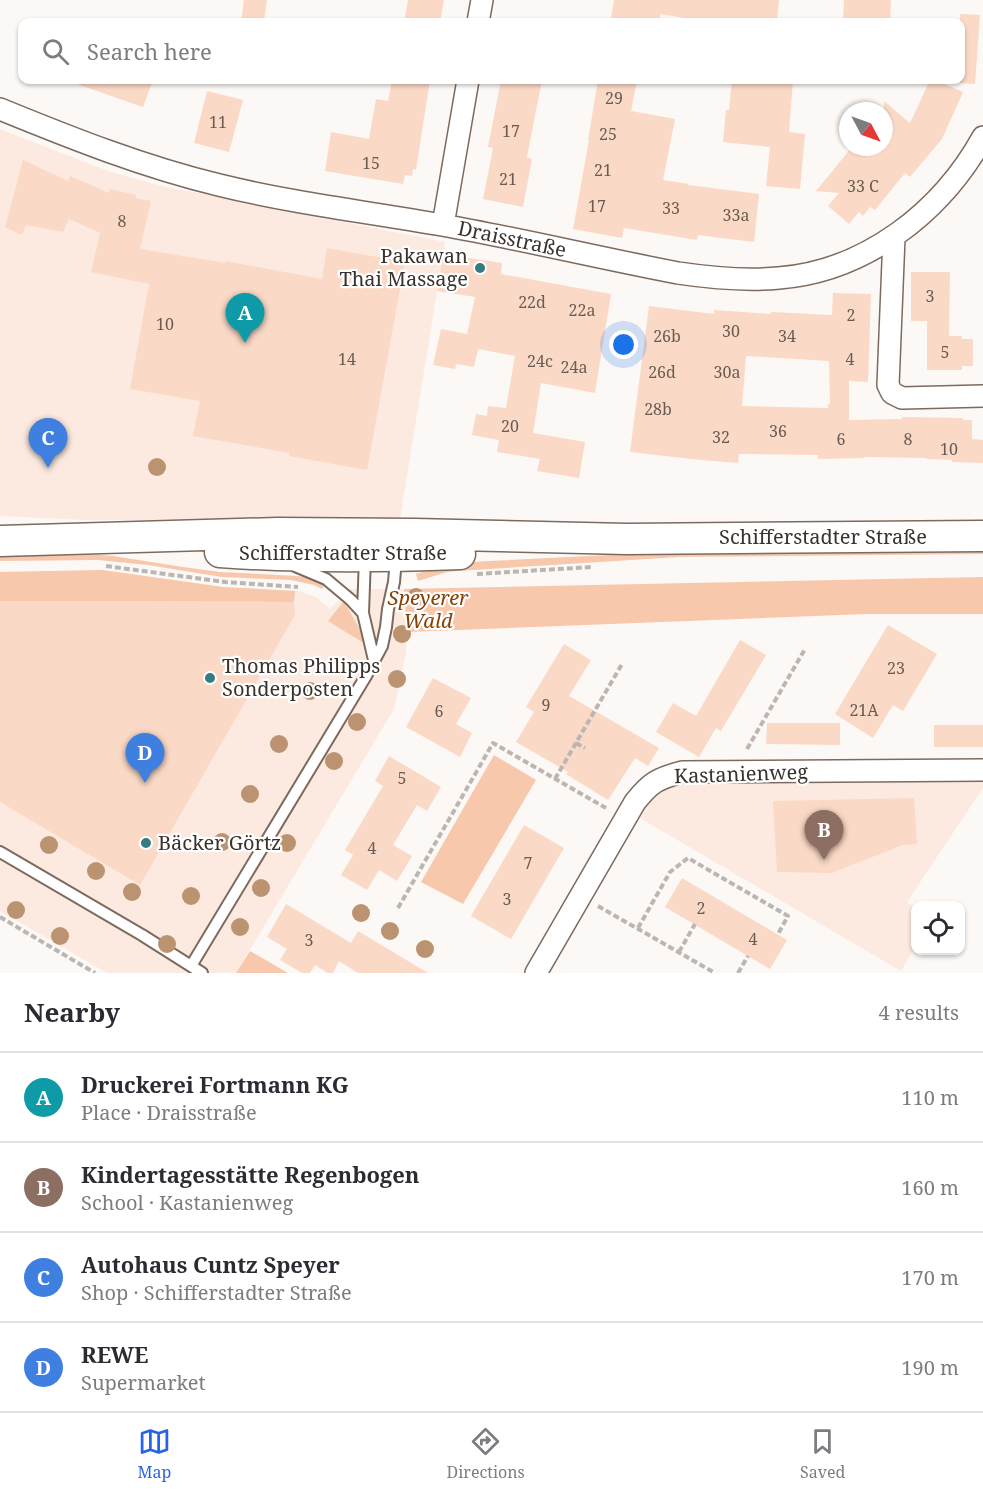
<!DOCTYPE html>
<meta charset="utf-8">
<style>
body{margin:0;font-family:"Noto Serif",serif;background:#f2f2f3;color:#2b2b33}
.controls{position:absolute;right:18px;bottom:18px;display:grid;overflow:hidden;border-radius:12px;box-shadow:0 2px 4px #0004}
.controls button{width:54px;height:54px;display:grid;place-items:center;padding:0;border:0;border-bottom:2px solid #e1e1e2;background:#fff;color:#2b2b33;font:30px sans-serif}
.compass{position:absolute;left:839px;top:102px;width:54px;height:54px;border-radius:50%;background:#fff;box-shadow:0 2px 4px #0004;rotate:131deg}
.you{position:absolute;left:624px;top:345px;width:21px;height:21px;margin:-15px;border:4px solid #fff;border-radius:50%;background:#1a73e8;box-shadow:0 0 0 9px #1a73e833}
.badge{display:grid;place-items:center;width:39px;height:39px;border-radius:50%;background:#2563eb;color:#fff;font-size:20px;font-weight:700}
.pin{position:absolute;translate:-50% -50px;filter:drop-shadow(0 2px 3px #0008)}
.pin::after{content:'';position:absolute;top:32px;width:21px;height:18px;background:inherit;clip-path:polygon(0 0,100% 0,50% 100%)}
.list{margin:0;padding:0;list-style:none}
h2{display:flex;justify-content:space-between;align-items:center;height:78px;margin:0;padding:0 24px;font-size:26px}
h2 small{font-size:20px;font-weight:400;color:#7c7c81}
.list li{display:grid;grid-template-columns:39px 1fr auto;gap:18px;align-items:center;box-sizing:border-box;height:90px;padding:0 24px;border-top:2px solid #e1e1e2}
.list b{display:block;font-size:22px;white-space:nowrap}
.list p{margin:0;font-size:20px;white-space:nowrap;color:#7c7c81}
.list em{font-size:20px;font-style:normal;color:#7c7c81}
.icon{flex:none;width:33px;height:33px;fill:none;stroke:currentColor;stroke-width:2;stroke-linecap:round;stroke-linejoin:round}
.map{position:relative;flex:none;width:983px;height:973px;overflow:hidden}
.search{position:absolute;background:#fff;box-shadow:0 2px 4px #0004;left:18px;right:18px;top:18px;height:66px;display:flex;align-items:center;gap:15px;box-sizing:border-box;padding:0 21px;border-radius:12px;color:#7c7c81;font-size:22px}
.sheet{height:438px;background:#fff}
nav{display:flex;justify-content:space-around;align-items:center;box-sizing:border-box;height:84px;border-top:2px solid #e1e1e2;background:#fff;font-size:16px;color:#7c7c81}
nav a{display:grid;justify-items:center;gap:3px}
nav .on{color:#2563eb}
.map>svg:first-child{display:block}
.built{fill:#fceae0}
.green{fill:#f7c8ac}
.building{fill:#fad9c6;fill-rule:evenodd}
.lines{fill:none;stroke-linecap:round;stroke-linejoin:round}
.lane-casing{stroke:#7d6a5e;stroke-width:14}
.street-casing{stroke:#7d6a5e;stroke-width:24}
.secondary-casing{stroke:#7d6a5e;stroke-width:33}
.path{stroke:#bbb6b2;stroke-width:4;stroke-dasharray:6 3;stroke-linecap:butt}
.lane{stroke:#fff;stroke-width:10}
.street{stroke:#fff;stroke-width:21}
.secondary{stroke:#fff;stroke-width:30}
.tree{fill:#bb9370}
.poi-dot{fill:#347c82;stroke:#fff;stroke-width:2}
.labels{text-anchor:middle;stroke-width:4.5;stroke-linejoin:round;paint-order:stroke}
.number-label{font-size:16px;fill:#6a5c53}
.street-label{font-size:20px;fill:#3a322d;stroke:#fff}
.poi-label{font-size:20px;fill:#3a322d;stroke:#fff;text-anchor:start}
.park-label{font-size:20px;font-style:italic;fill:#864004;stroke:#fff}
</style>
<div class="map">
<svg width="983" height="973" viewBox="0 0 983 973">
<rect width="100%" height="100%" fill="#fcf8f5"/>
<!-- built -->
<path class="built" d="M0,129L108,171L157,185L445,242L400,519L86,520L0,516Z
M102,570L223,587L299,591L316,597L330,609L350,589H404L407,632L406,652L394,709L236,973H107L0,911V572Z
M983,779V788L907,902L915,908V947L901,971L640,818L649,803L663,791L681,784Z"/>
<!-- green -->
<path class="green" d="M983,546V554L679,557L457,571L447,572L418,581L416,574L449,563L710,550Z
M31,553L88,554L113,556L183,567L220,572L298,576L310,578L324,586L322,589L314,585L291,580L222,577L148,565L98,560L0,561V554Z
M102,570L223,587L295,591L294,602L0,601V572Z
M983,577V614H867L407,632L404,589Z
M344,601L366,641L362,642L328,621Z
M494,755L536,780L463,904L421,882Z
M250,951L288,973H236Z"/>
<!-- building -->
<path class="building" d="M244,0H267L264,22H241Z
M408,0H444L440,22H404Z
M614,0H779L777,22H711L660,14L659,22H630L611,19Z
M844,0H891L890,22H843Z
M960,14L980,15L975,84L960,83Z
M72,80H153L143,107L71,82Z
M392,80H430L416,170L413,169L412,176L405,175L403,184L325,171L331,132L369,139L376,99L388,101Z
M501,80H542L527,157L532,159L523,207L483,199L493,148L488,147Z
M598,80H637L631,111L675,119L663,180L689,184L688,185L759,194L754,242L698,235L697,240L624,228L622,238L573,229L589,140H588Z
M732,80H793L789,132L805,134L800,189L766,186L770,147L723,142L726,110H729Z
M930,80H935L963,92L942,139L910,177L905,173L875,210L870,207L863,216L859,212L849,224L828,206L839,193L816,191L852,147H884V101L910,123Z
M207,91L243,100L229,152L194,143Z
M23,160L68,181L70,176L109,193V189L136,195L135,198L151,201L140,249L225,263L226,261L322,279L327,248L405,262L367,470L289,456L290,453L193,436L200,401L130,389L149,284L91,272L100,233L69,219L63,232L26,225L22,235L5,227Z
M443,254L502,263L501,274L611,294L595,393L541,383L533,433L585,442L579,478L537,471L540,459L497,452L499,440L472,435L476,414L487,416L488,406L506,408L515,356L478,349L474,367L456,364L455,369L433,365L441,329L467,334L475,297L437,291Z
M911,272H950L949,336H962V339H973V366H962V370H927V321H911Z
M833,293L871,294L868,382L849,381V420L902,419V417L963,418V420H972V439L983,440V463L952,462V460L927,459V458L864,457V458L818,459V455L739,454L738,463L691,459L630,452L649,306L714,314V310L771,314V312L832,315ZM746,356L829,361L830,404H828V408L742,406Z
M0,601L294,602L295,615L140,885L0,802Z
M888,625L937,654L903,711L893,705L873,738L835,714Z
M740,640L766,655L721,731L716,728L699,757L656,732L673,703L696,716Z
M564,644L591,660L569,696L659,748L648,766L635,758L608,800L566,774L568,772L516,742L534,712L526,707Z
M433,678L471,698L456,724L472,733L460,757L406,727Z
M767,723H840V745L766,744Z
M934,725H983V747H934Z
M389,756L441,787L427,811L417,805L393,845L412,856L397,881L379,870L367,890L341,875L353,855L345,850L383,786L375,781Z
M914,798L917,844L903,845L831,873L777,872L773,801Z
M524,825L564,848L511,939L471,916Z
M682,878L787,940L770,969L665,907Z
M286,904L351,943L358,931L428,973H358L339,961L333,973H328L315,965L310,973H302L280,960L287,949L267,937Z"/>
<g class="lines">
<defs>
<path id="lane" d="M365,557L363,613L374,660
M295,566L326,579L351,600L363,613
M0,852L142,935L191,966
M202,973L191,966L366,676L382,646L386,627L388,609L394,582L396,559"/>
<path id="street" d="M478,22L482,0
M0,109C71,138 144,167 219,185C292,203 368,212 442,225C521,239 599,258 678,273C712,278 746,281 779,278C867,271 942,211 983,137
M443,225L468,80
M894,237L888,385L892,393L902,398L983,396
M536,973L635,802C651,782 657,779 682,772L983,770"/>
<path id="secondary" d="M0,541L277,533L415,534L627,539L983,536
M220,552C300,558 380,557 460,554"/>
</defs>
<!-- lane casing -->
<use href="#lane" class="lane-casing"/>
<!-- street casing -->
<use href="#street" class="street-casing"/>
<!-- secondary casing -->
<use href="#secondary" class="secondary-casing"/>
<!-- path -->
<path class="path" d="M106,566L225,582L298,587
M477,574L592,567
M576,743L585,748
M747,749L805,649
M555,779L622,664
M598,906L715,973
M398,908L493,743L606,808
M0,917L95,973
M638,928L670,872L688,858L788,916L778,934
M679,952L695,924
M738,973L748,956"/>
<!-- lane -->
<use href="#lane" class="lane"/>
<!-- street -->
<use href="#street" class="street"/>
<!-- secondary -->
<use href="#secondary" class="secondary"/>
</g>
<!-- trees -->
<g class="tree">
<circle cx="157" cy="467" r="9"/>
<circle cx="416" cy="597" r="9"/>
<circle cx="402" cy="634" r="9"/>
<circle cx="397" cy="679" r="9"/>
<circle cx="310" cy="691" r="9"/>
<circle cx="357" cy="722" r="9"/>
<circle cx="279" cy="744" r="9"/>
<circle cx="334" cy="761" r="9"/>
<circle cx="250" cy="794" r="9"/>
<circle cx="222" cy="842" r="9"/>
<circle cx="287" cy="843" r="9"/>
<circle cx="49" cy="845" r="9"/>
<circle cx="96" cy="871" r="9"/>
<circle cx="261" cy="888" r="9"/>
<circle cx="132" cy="892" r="9"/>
<circle cx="191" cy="896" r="9"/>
<circle cx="16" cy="910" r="9"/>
<circle cx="361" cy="913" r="9"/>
<circle cx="240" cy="927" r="9"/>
<circle cx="390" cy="931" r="9"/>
<circle cx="60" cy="936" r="9"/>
<circle cx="167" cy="944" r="9"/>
<circle cx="425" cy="949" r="9"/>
</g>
<!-- markers -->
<g class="poi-dot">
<circle cx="480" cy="268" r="6"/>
<circle cx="210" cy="678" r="6"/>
<circle cx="146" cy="843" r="6"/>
</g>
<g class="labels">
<!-- number labels -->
<g class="number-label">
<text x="614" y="104">29</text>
<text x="218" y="128">11</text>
<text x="511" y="137">17</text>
<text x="608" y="140">25</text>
<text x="371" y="169">15</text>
<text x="603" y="176">21</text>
<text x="508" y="185">21</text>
<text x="863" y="192">33 C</text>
<text x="597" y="212">17</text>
<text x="671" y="214">33</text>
<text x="736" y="221">33a</text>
<text x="122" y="227">8</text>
<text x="930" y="302">3</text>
<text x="532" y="308">22d</text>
<text x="582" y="316">22a</text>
<text x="851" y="321">2</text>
<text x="165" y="330">10</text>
<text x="731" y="337">30</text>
<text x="667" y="342">26b</text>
<text x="787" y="342">34</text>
<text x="945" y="358">5</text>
<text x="347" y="365">14</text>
<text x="850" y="365">4</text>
<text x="540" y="367">24c</text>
<text x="574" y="373">24a</text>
<text x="662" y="378">26d</text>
<text x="727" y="378">30a</text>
<text x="658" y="415">28b</text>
<text x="510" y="432">20</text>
<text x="778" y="437">36</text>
<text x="721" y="443">32</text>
<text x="841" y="445">6</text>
<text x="908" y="445">8</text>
<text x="949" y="455">10</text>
<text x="896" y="674">23</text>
<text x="546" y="711">9</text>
<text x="864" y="716">21A</text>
<text x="439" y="717">6</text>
<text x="402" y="784">5</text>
<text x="372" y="854">4</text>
<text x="528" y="869">7</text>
<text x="507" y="905">3</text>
<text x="701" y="914">2</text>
<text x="753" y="945">4</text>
<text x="309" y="946">3</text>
</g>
<!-- street labels -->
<g class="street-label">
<text transform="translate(512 239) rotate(12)" y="7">Draisstraße</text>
<text x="823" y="544">Schifferstadter Straße</text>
<text x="343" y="560">Schifferstadter Straße</text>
<text transform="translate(741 774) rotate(-2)" y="7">Kastanienweg</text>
</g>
<!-- poi labels -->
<g class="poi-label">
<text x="468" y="263" text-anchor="end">Pakawan<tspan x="468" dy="23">Thai Massage</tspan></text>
<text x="222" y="673">Thomas Philipps<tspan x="222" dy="23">Sonderposten</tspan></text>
<text x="158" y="850">Bäcker Görtz</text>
</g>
<!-- park labels -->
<g class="park-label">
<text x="428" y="605">Speyerer<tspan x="428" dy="23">Wald</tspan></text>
</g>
</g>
</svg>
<div class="controls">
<button><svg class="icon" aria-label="locate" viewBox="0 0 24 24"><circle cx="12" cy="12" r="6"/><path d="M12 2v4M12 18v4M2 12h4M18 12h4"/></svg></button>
</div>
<svg class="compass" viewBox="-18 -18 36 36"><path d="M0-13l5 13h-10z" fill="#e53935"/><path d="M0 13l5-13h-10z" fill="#7c7c81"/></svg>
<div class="you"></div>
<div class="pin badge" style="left:245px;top:343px;background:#0f9aa8">A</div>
<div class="pin badge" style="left:824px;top:860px;background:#8d6e63">B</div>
<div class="pin badge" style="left:48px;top:468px;background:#3f7fe0">C</div>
<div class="pin badge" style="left:145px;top:783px;background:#3f7fe0">D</div>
<div class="search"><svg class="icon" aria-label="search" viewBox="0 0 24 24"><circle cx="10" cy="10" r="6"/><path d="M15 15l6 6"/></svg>Search here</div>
</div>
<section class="sheet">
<h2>Nearby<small>4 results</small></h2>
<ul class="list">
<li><span class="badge" style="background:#0f9aa8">A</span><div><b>Druckerei Fortmann KG</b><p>Place · Draisstraße</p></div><em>110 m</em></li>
<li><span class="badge" style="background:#8d6e63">B</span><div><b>Kindertagesstätte Regenbogen</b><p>School · Kastanienweg</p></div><em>160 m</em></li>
<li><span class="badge" style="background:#3f7fe0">C</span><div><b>Autohaus Cuntz Speyer</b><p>Shop · Schifferstadter Straße</p></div><em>170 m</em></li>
<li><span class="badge" style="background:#3f7fe0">D</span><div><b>REWE</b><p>Supermarket</p></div><em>190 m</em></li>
</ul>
</section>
<nav>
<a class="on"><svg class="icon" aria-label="map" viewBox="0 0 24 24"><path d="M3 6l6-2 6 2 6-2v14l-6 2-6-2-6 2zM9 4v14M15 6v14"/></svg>Map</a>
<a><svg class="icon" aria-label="directions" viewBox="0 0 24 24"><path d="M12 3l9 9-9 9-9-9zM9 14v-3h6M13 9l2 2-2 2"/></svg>Directions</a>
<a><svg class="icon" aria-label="saved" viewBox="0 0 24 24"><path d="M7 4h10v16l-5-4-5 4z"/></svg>Saved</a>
</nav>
